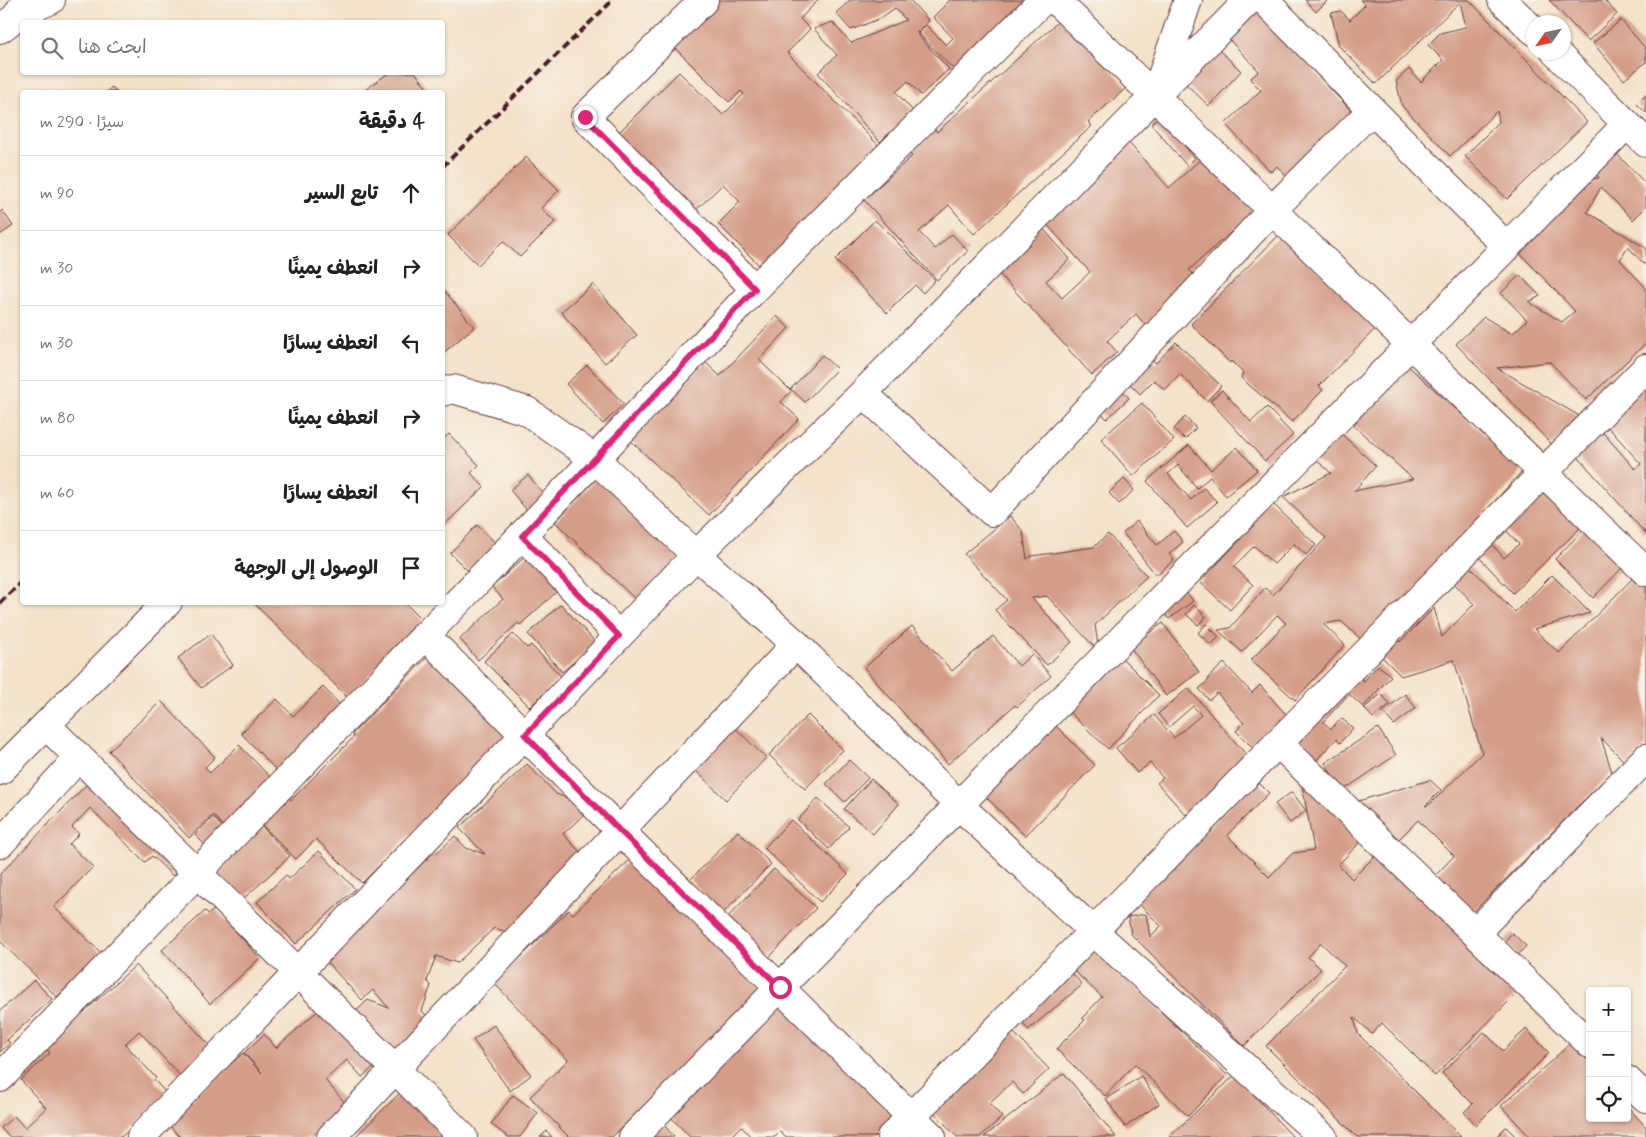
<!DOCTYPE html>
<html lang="ar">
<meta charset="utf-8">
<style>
body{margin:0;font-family:Mynerve,"Playpen Sans Arabic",sans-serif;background:#f2f2f2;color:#222;direction:rtl}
.controls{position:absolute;right:15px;bottom:15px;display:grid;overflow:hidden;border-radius:5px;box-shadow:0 1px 4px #0004}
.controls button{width:45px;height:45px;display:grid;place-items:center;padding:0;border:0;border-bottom:1px solid #e0e0e0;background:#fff;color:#222;font:25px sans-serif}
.compass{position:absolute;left:1526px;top:15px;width:45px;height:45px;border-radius:50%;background:#fff;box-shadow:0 1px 4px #0004;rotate:236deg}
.stop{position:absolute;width:15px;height:15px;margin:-11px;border:4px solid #db2777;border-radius:50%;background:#fff}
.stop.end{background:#db2777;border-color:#fff;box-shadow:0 1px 5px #0008}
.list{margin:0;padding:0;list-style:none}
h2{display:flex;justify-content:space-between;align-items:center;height:65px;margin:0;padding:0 20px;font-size:21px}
h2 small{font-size:16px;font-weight:400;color:#767676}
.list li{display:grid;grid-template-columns:32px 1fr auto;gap:15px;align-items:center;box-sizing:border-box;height:75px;padding:0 20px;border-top:1px solid #e0e0e0}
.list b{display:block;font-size:19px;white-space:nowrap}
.list em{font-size:16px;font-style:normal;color:#767676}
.icon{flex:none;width:28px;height:28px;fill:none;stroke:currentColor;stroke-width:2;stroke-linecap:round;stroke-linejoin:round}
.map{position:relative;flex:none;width:1646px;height:1137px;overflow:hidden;direction:ltr}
.search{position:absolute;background:#fff;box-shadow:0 1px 4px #0004;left:20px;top:20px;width:425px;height:55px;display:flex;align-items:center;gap:12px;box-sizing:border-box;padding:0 18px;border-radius:5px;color:#767676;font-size:19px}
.panel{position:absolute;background:#fff;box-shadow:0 1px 4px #0004;left:20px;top:90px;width:425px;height:515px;border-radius:5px;direction:rtl}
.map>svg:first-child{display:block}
.building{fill:#d49d88}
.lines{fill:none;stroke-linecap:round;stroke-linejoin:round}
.minor-casing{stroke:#643c43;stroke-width:30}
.tertiary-casing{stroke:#643c43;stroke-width:30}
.primary-casing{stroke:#643c43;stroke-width:30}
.minor{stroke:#fff;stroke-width:28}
.tertiary{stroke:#fff;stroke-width:28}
.primary{stroke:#fff;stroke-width:28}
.rail{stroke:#4a1f2b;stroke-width:4;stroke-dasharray:8 4;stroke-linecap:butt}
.route{stroke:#db2777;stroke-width:6}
</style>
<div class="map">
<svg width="1646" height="1137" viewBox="0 0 1646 1137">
<rect width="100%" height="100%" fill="#f7f3e8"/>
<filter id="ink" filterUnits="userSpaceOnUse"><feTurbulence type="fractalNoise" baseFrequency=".02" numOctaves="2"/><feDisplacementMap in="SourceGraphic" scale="10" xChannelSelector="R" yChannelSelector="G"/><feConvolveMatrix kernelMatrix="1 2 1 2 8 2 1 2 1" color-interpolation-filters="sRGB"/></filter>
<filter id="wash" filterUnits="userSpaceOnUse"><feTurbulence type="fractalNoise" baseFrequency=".0096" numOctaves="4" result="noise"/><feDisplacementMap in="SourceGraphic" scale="20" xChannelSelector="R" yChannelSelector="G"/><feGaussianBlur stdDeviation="1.12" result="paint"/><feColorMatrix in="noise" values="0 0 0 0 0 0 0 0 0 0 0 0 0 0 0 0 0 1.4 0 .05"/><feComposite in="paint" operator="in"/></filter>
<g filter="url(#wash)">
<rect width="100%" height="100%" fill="#f4e2c9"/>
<g id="blocks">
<!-- building -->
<path class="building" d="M718,0H818L800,19L810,29L787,53L882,149L762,268L718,224L740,202L723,184L692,214L615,136L679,72L723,115L744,94L741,91L729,102L672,45Z
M850,0H910L929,21L917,31L918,35L949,69L921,95L908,81L896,92L919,118L896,127L880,142L818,73L837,55L814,29L832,22L851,43L906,20L895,8L881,18L851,30L836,13Z
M950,0H1036L960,76L918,33L926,25L946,45L953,38L933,17Z
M1305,0H1328L1316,12Z
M1360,0H1469L1587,122L1507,199L1465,156L1499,122L1497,111L1450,156L1402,106L1396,81L1409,69L1421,82L1443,60L1428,45L1440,33L1466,27L1460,2L1376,84L1339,46L1331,13L1341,11L1350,20L1365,5Z
M1549,0H1604L1617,14L1588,41Z
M1250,3L1355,115L1288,178L1277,166L1271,172L1225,124L1261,90L1250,79L1259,71L1221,31Z
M1063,17L1127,87L1088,122L1092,126L974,234L949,205L919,232L935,249L952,234L968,251L937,280L864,200L912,156L908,152L934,128L937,132Z
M1621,20L1646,49V62L1624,80L1593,43Z
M1214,45L1241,71L1209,106L1182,80Z
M390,72H415L429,91L427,92H362Z
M112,87L117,92H106Z
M1646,95V113L1637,104Z
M1159,117L1195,158L1187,166L1151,124Z
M1128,142L1169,188L1203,157L1253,212L1189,270L1197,278L1145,325L1136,314L1107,341L1117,352L1092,375L992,266L1038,223L1070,259L1046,281L1062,298L1090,272L1042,219Z
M1611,148L1646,184V207L1633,220L1601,187L1587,212L1646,248V266L1628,247L1620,260L1646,288V343L1586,400L1550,362L1497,368L1581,417L1552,445L1456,344L1484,317L1512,334L1527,320L1501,293L1520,275L1540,296L1529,302L1562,322L1575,311L1511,244L1578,180L1599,178L1592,164Z
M526,157L559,190L541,208L555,222L520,257L503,241L478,265L448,235Z
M2,210L13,226L0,235V212Z
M875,220L935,280L923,293L915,285L887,313L835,260Z
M1280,234L1377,327L1319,386L1323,390L1292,422L1241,378L1243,373L1231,361L1230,363L1191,324Z
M593,284L637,335L605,363L561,312Z
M444,290L474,327L442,354V291Z
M777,316L789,328L759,360L790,390L822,355L837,369L805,402L792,390L781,402L799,419L709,515L631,441L705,362L720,376Z
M1176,342L1221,386L1207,401L1180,374L1165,390L1154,380L1140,394L1127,381L1150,357L1156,363Z
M1405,363L1523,470L1392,615L1364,642L1341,621L1323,624L1345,645L1295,700L1251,660L1286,623L1277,615L1242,652L1218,630L1230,628L1265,588L1273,595L1326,538L1283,497L1331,473L1313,457L1337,430L1376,466L1354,491L1413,479L1353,425L1365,412L1363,410Z
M587,365L624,404L603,424L566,384Z
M1638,379L1646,389V534L1572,450L1598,427L1635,469L1641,464L1600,418Z
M1119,387L1129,398L1107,419L1097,409Z
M1222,390L1251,422L1267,407L1293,435L1265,461L1210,401Z
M1142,403L1174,440L1133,476L1101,439Z
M1185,417L1196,428L1185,439L1174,429Z
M449,434L479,465L471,473L484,487L442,527V440Z
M1189,445L1211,470L1237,447L1257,470L1226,496L1210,477L1197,488L1178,465L1168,474L1191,500L1204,488L1217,502L1187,528L1147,481Z
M528,475L548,499L530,514L510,490Z
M600,475L682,554L638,602L555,522Z
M1124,479L1134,490L1119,504L1109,493Z
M1543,488L1581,527L1513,593L1476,554L1489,541L1504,558L1519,544L1503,527Z
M1269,500L1316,545L1306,555L1294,544L1274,564L1254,546L1234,567L1253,585L1230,610L1200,582L1241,539L1234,531Z
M1010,516L1023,531L1027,559L1032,556L1094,547L1108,534L1147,576L1095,625L1099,652L1047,596L1032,598L1072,642L1047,665L995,610L1007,600L964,554Z
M1137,521L1157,545L1174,531L1183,542L1169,554L1174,560L1156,575L1123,533Z
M477,525L502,549L474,577L450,553Z
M1586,527L1625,565L1593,598L1555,559Z
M532,550L565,584L520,625L518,623L478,660L460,639L503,599L492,587Z
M1469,566L1515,612L1552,575L1590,613L1534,629L1559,653L1635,576L1646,587V746L1628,765L1601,738L1612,772L1466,919L1429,882L1454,856L1418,820L1396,842L1355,802L1430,780L1441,790L1425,806L1430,804L1482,753L1454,660L1401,676L1377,652L1394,635L1400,642L1434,608L1442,637L1474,604L1453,582Z
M1183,587L1193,601L1169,619L1159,605Z
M253,602H404L423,621L347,697Z
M561,604L596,643L562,672L528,634Z
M1194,605L1206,617L1198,625L1186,614Z
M1163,623L1199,672L1166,696L1130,647Z
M1206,624L1219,637L1211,645L1198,633Z
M912,626L952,671L993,636L1019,666L1032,654L1051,676L1017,707L1015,705L948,764L864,668Z
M211,634L233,665L201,688L178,658Z
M513,634L527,648L531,645L561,676L530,707L484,661Z
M434,650L514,729L362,883L316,839L296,859L255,818L282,791L291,800L354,737L352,734Z
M1118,654L1159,695L1108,749L1066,709Z
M1224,663L1252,693L1260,685L1289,718L1255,750L1236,731L1244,723L1217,693L1209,700L1199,689L1209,680L1208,678Z
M1378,665L1391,676L1363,707L1349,694L1323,722L1331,729L1341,718L1353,728L1340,743L1336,739L1310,767L1288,747L1355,673L1364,681Z
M323,687L343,708L277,771L241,733L277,699L293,716Z
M1188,688L1250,759L1186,815L1157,783L1163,778L1150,763L1137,773L1116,748L1154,715L1174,738L1201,715L1193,706L1169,727L1158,714Z
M1381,694L1390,704L1373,718L1364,708Z
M1405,694L1416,708L1394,725L1383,712Z
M161,701L215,757L205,767L210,773L239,745L273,780L224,827L213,815L189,838L109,751Z
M808,715L843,750L805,789L769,755Z
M1051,721L1095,765L1025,836L980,791Z
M729,722L766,758L726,800L689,764Z
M1378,728L1396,755L1342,791L1325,763Z
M849,760L868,778L845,802L826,784Z
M527,764L556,794L586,805L590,809L563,834L583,855L510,933L494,928L457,963L436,956L427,981L431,985L422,1011L432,1021L394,1058L353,1014L368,1000L389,1008L373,990L362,1000L323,958L433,853L436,854L455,836L466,848L485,854L459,828Z
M1299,768L1367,835L1338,865L1352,879L1380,851L1519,991L1435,1076L1382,1023L1372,1034L1354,1017L1358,1034L1461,1137H1357L1266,1046L1345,966L1321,943L1308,957L1321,969L1244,1046L1131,934L1128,917L1146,914L1150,937L1161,926L1136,901L1256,780L1269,793L1227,835L1269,877L1293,853L1314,850Z
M93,778L186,869L176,879L152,856L145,862L90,808L72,827L79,834L69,844L93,867L54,907L101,953L57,997L0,941V874Z
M871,779L899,804L873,834L844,809Z
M1292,792L1306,811L1290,823L1275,804Z
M818,798L849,827L829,849L798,820Z
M213,817L225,830L207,847L195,835Z
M256,820L290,856L238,904L209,874Z
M791,820L848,874L820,902L764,848Z
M738,831L771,864L723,913L690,880Z
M319,851L355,889L296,944L257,902L286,875L289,879Z
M636,854L765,988L612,1137H569L530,1097L568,1060L494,983L569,910L573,914Z
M774,869L816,908L763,964L721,924Z
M215,909L260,958L210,1004L162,950L205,911L209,914Z
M1512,933L1526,946L1518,955L1504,942Z
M1090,944L1227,1075L1188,1116L1135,1064L1105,1096L1056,1049L1085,1020L1082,1018L1102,997L1069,966Z
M136,965L213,1049L182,1078L139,1031L125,1044L156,1078L154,1080L168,1095L121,1137H9L1,1128L14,1116L25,1128L46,1108L21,1080L50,1053L45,1047Z
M1069,969L1082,985L1028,1030L1015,1014Z
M34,980L52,999L7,1040L10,1043L0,1052V1011Z
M781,1000L895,1116L874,1137H785L780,1132L775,1137H751L741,1126L730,1137H690L666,1112Z
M322,1007L375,1066L362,1077L347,1060L325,1080L347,1105L311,1137H180L167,1123L243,1053L262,1073L244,1053L264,1034L276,1048Z
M494,1025L531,1075L510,1091L473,1040Z
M1526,1029L1549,1053L1476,1125L1464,1112L1473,1104L1442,1073L1484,1032L1503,1051Z
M1011,1030L1049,1069L1023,1094L1012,1082L989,1103L1002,1117L980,1137H957L929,1107Z
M1571,1043L1590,1063V1118H1627V1106L1646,1127V1137H1530L1501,1106Z
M1064,1073L1116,1137H984Z
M1235,1075L1293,1137H1169Z
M1141,1076L1159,1104L1125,1127L1106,1099Z
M403,1090L449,1137H355Z
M513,1095L538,1113L520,1137H508L491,1124Z
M664,1125L674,1137H649Z
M1506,1127L1516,1137H1496Z
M547,1131L552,1137H540Z"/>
</g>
</g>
<g filter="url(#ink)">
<use href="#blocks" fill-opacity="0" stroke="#643c43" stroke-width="1"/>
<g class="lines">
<defs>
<path id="minor" d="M704,0L585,117L755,289
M1264,0L1507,247
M1502,0L1534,31
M18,14L51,0
M1555,52L1646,143
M863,393L992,512L1272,210L1372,110
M522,535L619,636
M425,635L620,831L932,1137
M46,725L298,972L463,1137
M1278,743L1590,1044
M0,844L79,757
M1475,933L1646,758
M0,1078L595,459L755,289L1043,0
M1627,1080L1646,1098
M141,1137L696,555L863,393L1249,0
M331,1137L796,644
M633,1137L1627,124
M891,1137L1646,368"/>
<path id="tertiary" d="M1055,0L1646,572
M1155,96L1188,0"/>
<path id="primary" d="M0,29L16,17L26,0
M442,392L453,389L527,411L595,459L696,555L796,644L959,805L1093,931L1323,1137
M0,771L168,602"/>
</defs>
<!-- minor casing -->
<use href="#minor" class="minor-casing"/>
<!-- tertiary casing -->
<use href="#tertiary" class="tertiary-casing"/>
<!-- primary casing -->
<use href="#primary" class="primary-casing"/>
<!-- minor -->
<use href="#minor" class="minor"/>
<!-- tertiary -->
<use href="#tertiary" class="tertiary"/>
<!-- primary -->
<use href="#primary" class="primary"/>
<!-- rail -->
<path class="rail" d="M442,167L613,0
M0,603L22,581"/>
</g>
</g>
<g class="lines" filter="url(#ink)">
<!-- route -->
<path class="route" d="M585,117L755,289L522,536L619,636L525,735L620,831L780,987"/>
</g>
</svg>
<div class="controls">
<button>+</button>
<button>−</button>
<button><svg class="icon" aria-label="locate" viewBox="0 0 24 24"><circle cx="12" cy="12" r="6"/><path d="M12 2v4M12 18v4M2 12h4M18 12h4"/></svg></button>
</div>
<svg class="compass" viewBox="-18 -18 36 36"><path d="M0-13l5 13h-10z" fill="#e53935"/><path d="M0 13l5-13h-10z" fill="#767676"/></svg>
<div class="stop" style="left:780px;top:987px"></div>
<div class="stop end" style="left:585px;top:117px"></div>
<div class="search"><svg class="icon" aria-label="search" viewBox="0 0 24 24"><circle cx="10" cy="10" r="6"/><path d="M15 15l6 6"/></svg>ابحث هنا</div>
<section class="panel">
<h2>4 دقيقة<small>سيرًا · 290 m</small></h2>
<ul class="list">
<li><svg class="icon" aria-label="ahead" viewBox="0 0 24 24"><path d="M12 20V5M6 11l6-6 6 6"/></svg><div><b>تابع السير</b></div><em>90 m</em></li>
<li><svg class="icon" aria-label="right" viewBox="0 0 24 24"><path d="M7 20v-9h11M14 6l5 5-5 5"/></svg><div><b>انعطف يمينًا</b></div><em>30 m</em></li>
<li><svg class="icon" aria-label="left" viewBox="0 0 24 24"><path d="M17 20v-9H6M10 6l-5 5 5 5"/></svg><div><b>انعطف يسارًا</b></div><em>30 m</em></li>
<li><svg class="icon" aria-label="right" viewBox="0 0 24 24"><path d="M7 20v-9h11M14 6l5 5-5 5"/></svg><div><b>انعطف يمينًا</b></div><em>80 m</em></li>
<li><svg class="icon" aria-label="left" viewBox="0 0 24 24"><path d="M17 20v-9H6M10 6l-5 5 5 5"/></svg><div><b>انعطف يسارًا</b></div><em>60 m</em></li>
<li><svg class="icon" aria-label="arrive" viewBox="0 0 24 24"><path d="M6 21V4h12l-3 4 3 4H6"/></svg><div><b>الوصول إلى الوجهة</b></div></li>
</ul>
</section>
</div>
